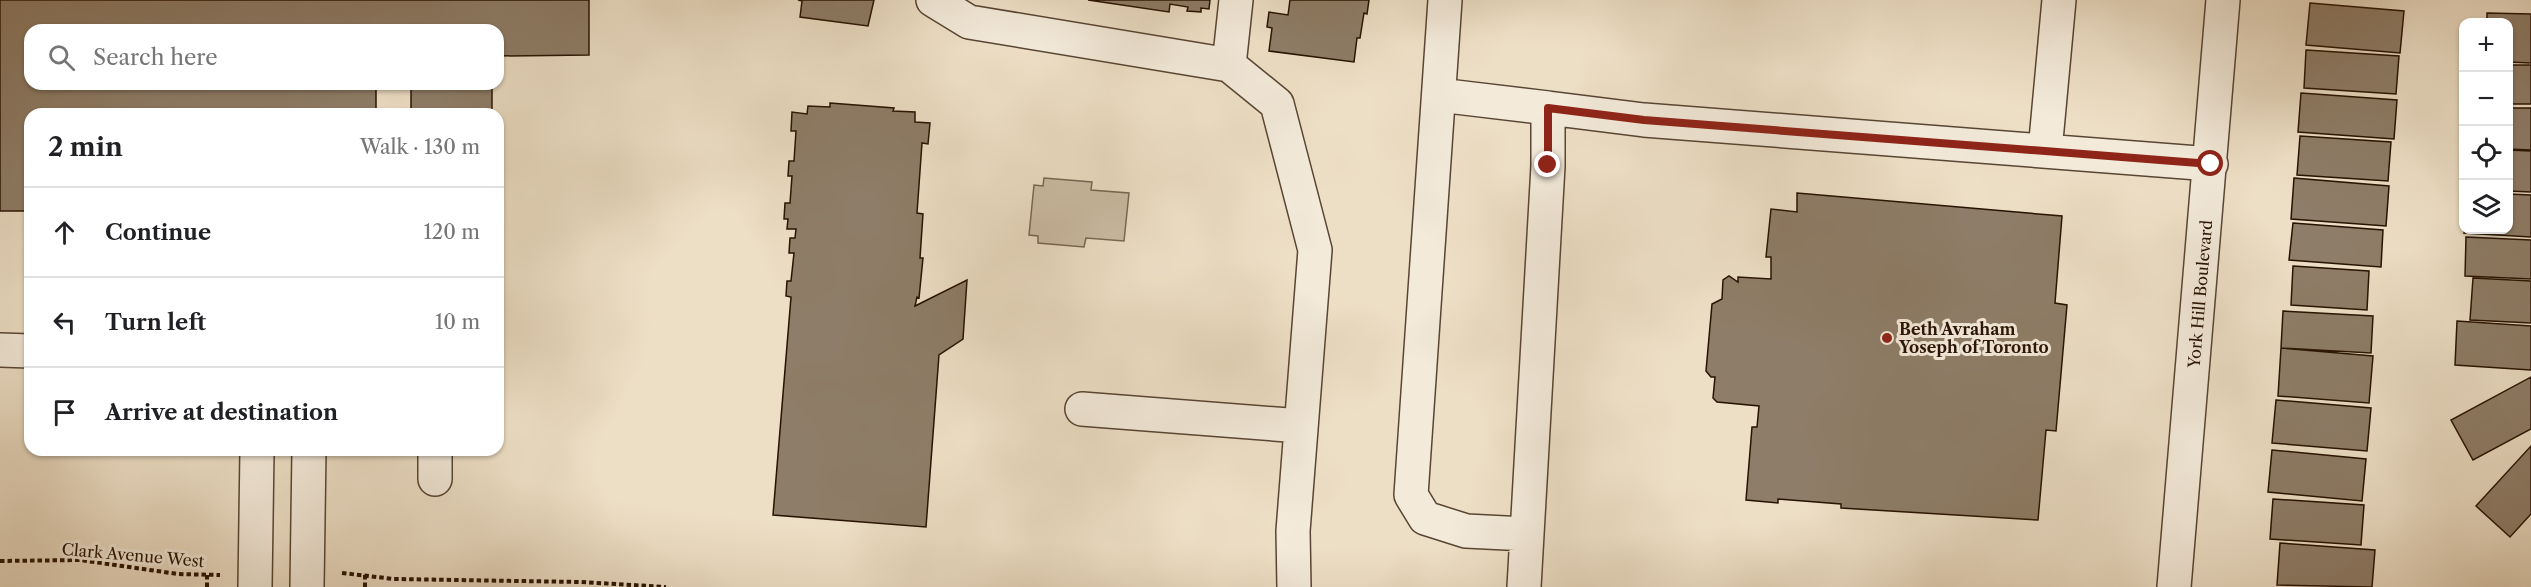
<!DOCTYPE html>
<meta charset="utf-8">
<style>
body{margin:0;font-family:"Libre Caslon Text",serif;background:#f2f2f2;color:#202124}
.controls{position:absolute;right:18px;top:18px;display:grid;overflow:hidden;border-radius:12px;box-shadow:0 2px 4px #0004}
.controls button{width:54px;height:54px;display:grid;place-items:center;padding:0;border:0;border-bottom:2px solid #e0e0e0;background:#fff;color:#202124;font:30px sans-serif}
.stop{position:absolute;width:18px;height:18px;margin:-14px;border:4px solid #8f2418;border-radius:50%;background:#fff}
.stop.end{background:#8f2418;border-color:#fff;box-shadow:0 2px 6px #0008}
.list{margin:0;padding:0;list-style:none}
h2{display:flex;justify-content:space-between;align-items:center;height:78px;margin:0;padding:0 24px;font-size:26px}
h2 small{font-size:20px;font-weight:400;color:#757577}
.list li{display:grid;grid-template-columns:39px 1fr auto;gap:18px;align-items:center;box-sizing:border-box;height:90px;padding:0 24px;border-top:2px solid #e0e0e0}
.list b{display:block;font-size:22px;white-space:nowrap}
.list em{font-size:20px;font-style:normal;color:#757577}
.icon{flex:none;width:33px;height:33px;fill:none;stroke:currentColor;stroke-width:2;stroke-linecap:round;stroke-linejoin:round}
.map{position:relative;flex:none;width:2531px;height:587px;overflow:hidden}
.search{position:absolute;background:#fff;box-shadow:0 2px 4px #0004;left:24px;top:24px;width:480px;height:66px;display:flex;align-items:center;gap:15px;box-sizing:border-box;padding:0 21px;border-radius:18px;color:#757577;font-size:22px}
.panel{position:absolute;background:#fff;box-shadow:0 2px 4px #0004;left:24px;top:108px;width:480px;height:348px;border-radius:18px}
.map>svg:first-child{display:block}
.green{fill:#cbbca5;stroke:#796754;stroke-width:1.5}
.building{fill:#8e7d68;stroke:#271202;stroke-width:1.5}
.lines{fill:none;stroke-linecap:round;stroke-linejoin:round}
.minor-casing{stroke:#584533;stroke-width:36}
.path{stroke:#271202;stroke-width:4;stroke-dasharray:4.5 3;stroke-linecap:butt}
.minor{stroke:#f3eada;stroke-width:33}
.route{stroke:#8f2418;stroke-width:8}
.poi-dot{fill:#8f2418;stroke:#f3eada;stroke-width:2}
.labels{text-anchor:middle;stroke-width:6;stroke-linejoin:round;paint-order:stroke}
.street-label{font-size:16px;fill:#271202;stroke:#f3eada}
.poi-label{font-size:16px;font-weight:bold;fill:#271202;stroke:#f3eada;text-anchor:start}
</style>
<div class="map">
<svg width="2531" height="587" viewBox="0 0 2531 587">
<rect width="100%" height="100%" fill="#eddfc6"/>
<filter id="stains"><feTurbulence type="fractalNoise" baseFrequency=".00333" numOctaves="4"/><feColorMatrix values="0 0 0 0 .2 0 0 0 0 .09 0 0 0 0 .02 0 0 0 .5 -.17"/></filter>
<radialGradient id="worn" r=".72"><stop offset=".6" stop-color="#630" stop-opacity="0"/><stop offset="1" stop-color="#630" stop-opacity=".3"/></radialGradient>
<!-- green -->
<path class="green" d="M1044,178L1092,182L1091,190L1129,193L1124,241L1086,238L1084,247L1038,243V236L1029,235L1034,185L1043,186Z"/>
<!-- building -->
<path class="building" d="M0,0H589V55L498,56V30H30V84H376V114H30V211H0Z
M798,0H874L868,26L800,17L802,1Z
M1088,0H1210L1209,9L1201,8V12L1187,11L1188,7L1170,4L1169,12Z
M1290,0H1369L1367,14L1364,13L1360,38H1357L1354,62L1269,51L1272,28L1267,27L1269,12L1288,15Z
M2310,3L2404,11L2400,53L2306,45Z
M2487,13L2531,14V63L2508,62V22H2487Z
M2306,50L2399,56L2396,94L2304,88Z
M2508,65H2531V104H2508Z
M411,84H492V114H411Z
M2301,93L2397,100L2394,139L2298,132Z
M830,103L894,108L893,111L915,112V122L930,123L928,144L922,143L917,213L923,214L920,258H923L919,298L917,297L915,306L967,280L963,339L939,355L926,527L773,515L791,297L786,296L787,281H791L794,253H789L790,238H795L796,229H787L788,219H784L785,203H790L792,176H788L789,161H794L796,131H791L792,112L807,114L808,106L830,107Z
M2508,108H2531V150L2508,149Z
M2300,136L2391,142L2388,181L2297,175Z
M2508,150L2531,151V192L2508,191Z
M2294,178L2389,186L2386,226L2291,219Z
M1797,193L2062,216L2055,303L2067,305L2056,431L2046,430L2038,520L1841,508V504L1778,499V503L1746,500L1752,427H1757L1759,406L1717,402L1713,398L1715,377H1711L1706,371L1712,304L1722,299L1723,280L1729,276L1738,282V277L1771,279V257H1766L1771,209L1797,212Z
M2508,194L2531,195V237L2464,233L2465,230H2508Z
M2293,223L2383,230L2381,267L2289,260Z
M2466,237L2531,240V279L2465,276Z
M2293,266L2369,271L2367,310L2291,305Z
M2473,278L2531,281V323L2470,320Z
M2283,311L2373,316L2371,353L2281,348Z
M2457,321L2531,326V370L2455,365Z
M2281,348L2373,356L2369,403L2278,396Z
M2531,377V429L2473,460L2451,420Z
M2276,400L2371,408L2367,451L2272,443Z
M2531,446V514L2510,537L2476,506Z
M2272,450L2366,459L2362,501L2268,492Z
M2273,499L2364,505L2361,545L2270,539Z
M2280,543L2375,550L2372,587L2277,585Z"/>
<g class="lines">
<defs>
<path id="minor" d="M933,0L969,22L1229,65L1277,104L1315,250L1293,531L1294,587
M1445,0L1411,495L1425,518L1466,531L1527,534
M1229,65L1236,0
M1439,95L1548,108
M2045,151L2059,0
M0,350L30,351
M1082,409L1301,426
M435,450V479
M255,587L257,450
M307,587L309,450
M1524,587L1548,166V108L1644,120L2211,164
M2174,587L2223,0"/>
</defs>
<!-- minor casing -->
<use href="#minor" class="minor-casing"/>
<!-- path -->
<path class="path" d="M0,561L80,560L178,574L220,575
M342,573L394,579L581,582L666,587
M207,587V575
M365,587V575"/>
<!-- minor -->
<use href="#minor" class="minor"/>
</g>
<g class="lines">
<!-- route -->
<path class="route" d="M1548,165V108L1644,120L2211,164"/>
</g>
<!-- markers -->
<circle class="poi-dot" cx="1887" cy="338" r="6"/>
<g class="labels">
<!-- street labels -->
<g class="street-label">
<text transform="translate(2200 294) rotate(-85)" y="6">York Hill Boulevard</text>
<text transform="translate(133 555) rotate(5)" y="6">Clark Avenue West</text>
</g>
<!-- poi labels -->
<g class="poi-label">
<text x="1899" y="335">Beth Avraham<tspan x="1899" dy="18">Yoseph of Toronto</tspan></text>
</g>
</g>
<rect width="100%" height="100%" filter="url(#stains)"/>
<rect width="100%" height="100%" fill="url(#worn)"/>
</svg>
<div class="controls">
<button>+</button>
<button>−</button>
<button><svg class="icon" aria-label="locate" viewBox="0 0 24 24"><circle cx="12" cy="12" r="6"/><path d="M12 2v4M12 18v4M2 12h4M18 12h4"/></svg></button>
<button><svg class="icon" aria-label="layers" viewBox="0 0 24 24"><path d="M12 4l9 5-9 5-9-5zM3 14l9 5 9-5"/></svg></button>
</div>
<div class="stop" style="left:2211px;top:164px"></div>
<div class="stop end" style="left:1548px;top:165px"></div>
<div class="search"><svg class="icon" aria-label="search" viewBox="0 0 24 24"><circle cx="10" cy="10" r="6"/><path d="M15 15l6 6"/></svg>Search here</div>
<section class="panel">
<h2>2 min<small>Walk · 130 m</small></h2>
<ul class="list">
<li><svg class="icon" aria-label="ahead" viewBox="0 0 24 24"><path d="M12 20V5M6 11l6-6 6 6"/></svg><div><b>Continue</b></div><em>120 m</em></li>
<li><svg class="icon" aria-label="left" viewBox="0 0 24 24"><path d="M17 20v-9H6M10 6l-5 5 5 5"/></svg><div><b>Turn left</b></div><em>10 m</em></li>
<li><svg class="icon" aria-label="arrive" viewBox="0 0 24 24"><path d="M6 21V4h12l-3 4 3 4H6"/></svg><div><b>Arrive at destination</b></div></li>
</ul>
</section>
</div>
